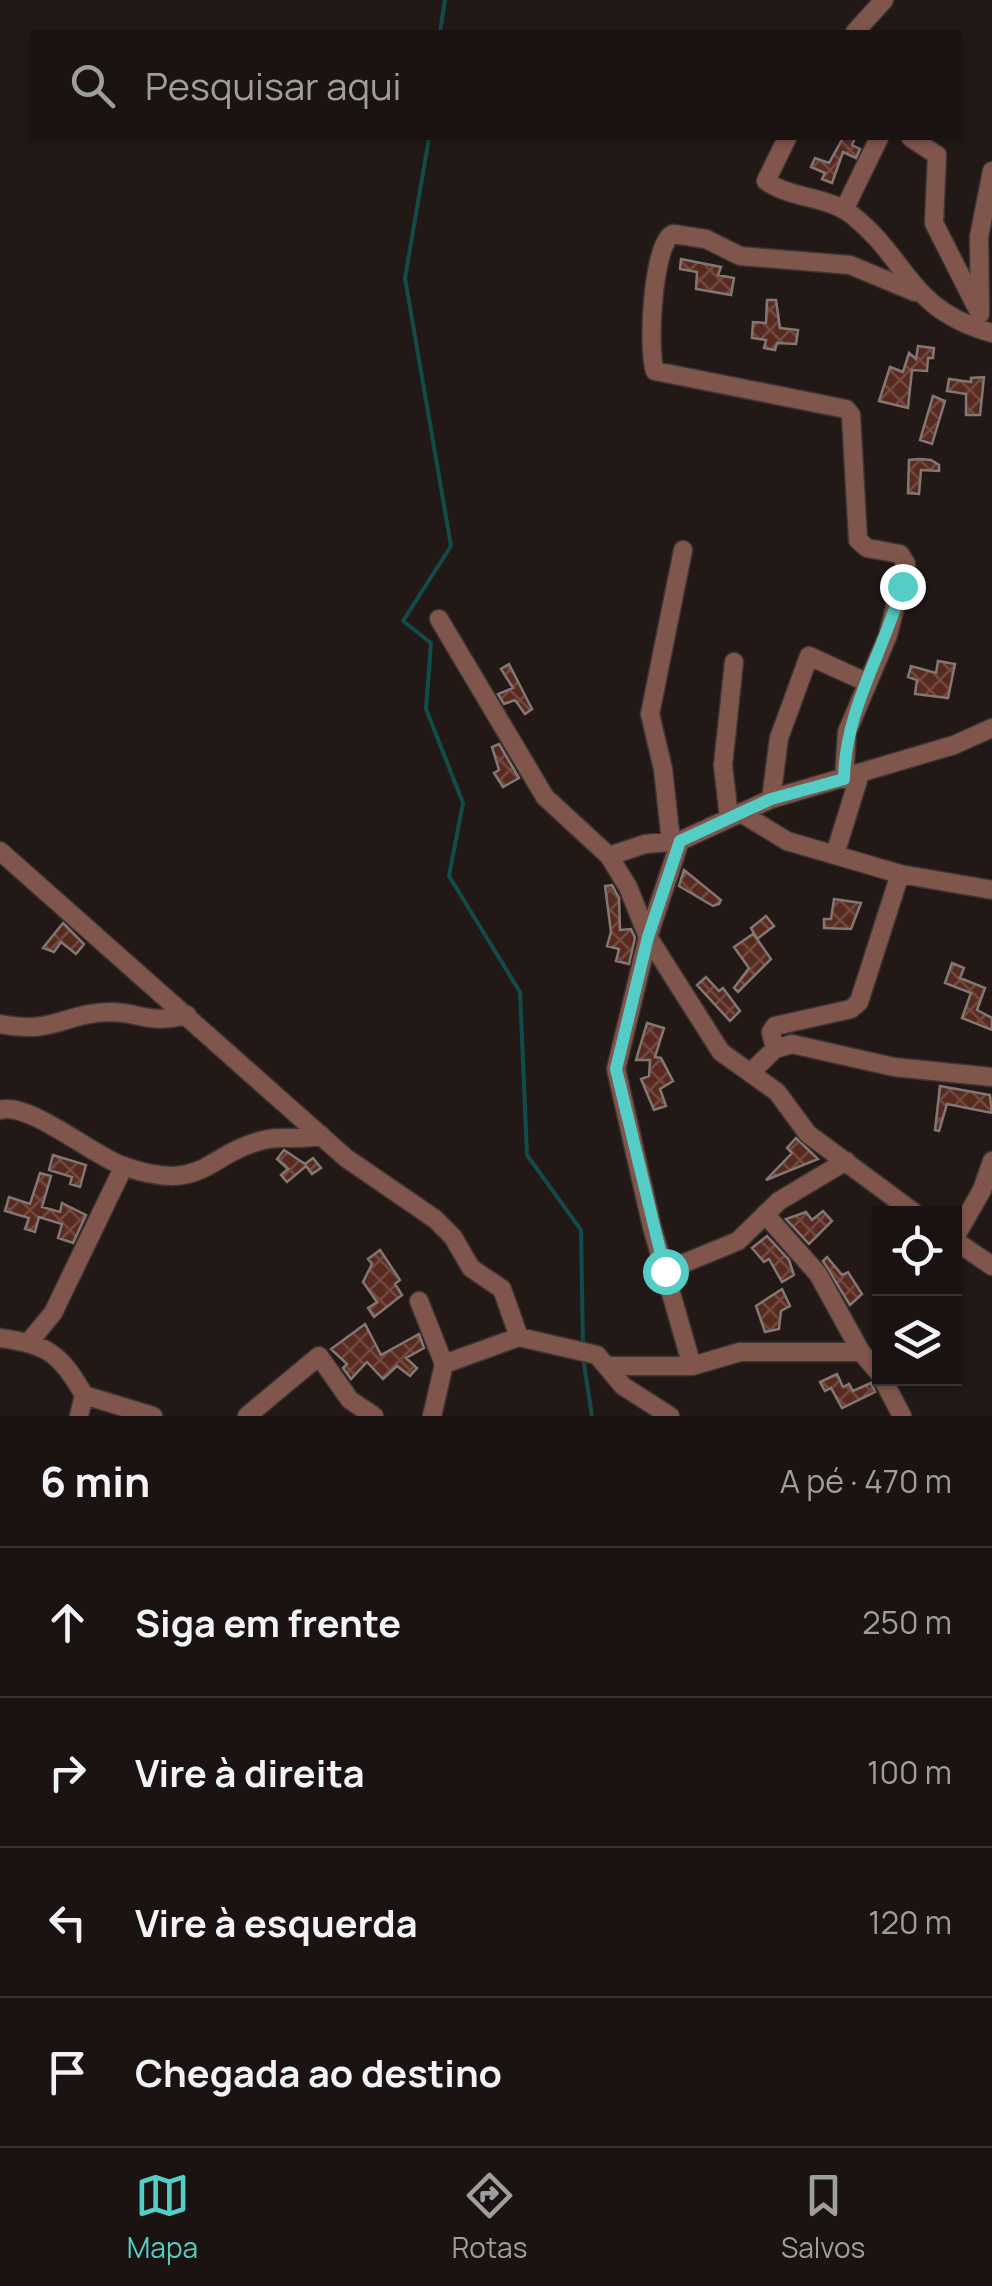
<!DOCTYPE html>
<html lang="pt">
<meta charset="utf-8">
<style>
body{margin:0;font-family:Manrope,sans-serif;background:#231c1a;color:#f1f3f6}
.controls{position:absolute;right:30px;bottom:30px;display:grid;overflow:hidden;border-radius:0px;box-shadow:0 2px 8px #0004}
.controls button{width:90px;height:90px;display:grid;place-items:center;padding:0;border:0;border-bottom:2px solid #383231;background:#1a1311;color:#f1f3f6;font:50px sans-serif}
.stop{position:absolute;width:30px;height:30px;margin:-22px;border:8px solid #54cdc7;border-radius:50%;background:#fff}
.stop.end{background:#54cdc7;border-color:#fff;box-shadow:0 2px 10px #0008}
.list{margin:0;padding:0;list-style:none}
h2{display:flex;justify-content:space-between;align-items:center;height:130px;margin:0;padding:0 40px;font-size:42px}
h2 small{font-size:32px;font-weight:400;color:#9f9e9f}
.list li{display:grid;grid-template-columns:65px 1fr auto;gap:30px;align-items:center;box-sizing:border-box;height:150px;padding:0 40px;border-top:2px solid #383231}
.list b{display:block;font-size:38px;white-space:nowrap}
.list em{font-size:32px;font-style:normal;color:#9f9e9f}
.icon{flex:none;width:55px;height:55px;fill:none;stroke:currentColor;stroke-width:2;stroke-linecap:round;stroke-linejoin:round}
.map{position:relative;flex:none;width:992px;height:1416px;overflow:hidden}
.search{position:absolute;background:#1a1311;box-shadow:0 2px 8px #0004;left:30px;right:30px;top:30px;height:110px;display:flex;align-items:center;gap:25px;box-sizing:border-box;padding:0 35px;border-radius:0px;color:#9f9e9f;font-size:38px}
.sheet{height:730px;background:#1a1311}
nav{display:flex;justify-content:space-around;align-items:center;box-sizing:border-box;height:140px;border-top:2px solid #383231;background:#1a1311;font-size:28px;color:#9f9e9f}
nav a{display:grid;justify-items:center;gap:5px}
nav .on{color:#54cdc7}
.map>svg:first-child{display:block}
.lines{fill:none;stroke-linecap:round;stroke-linejoin:round}
.stream{stroke:#134b49;stroke-width:4}
.building{fill:url(#building-cross-hatch);stroke:#837774;stroke-width:2.5}
.minor-casing{stroke:#3d3533;stroke-width:21}
.minor{stroke:#80564c;stroke-width:18}
.route{stroke:#54cdc7;stroke-width:12}
</style>
<div class="map">
<svg width="992" height="1416" viewBox="0 0 992 1416">
<defs>
<pattern id="building-cross-hatch" width="8" height="8" patternUnits="userSpaceOnUse" patternTransform="scale(2.5)"><rect width="8" height="8" fill="#592b20"/><path d="M0 0l8 8M0 8l8-8" fill="none" stroke="#714940"/></pattern>
</defs>
<rect width="100%" height="100%" fill="#221917"/>
<g class="lines">
<!-- stream -->
<path class="stream" d="M440,32L445,0
M429,138L405,278L451,546L403,621L431,643L426,709L463,803L449,876L520,992L527,1155L581,1230L583,1347
M583,1357L592,1416"/>
</g>
<!-- building -->
<path class="building" d="M843,138H855L852,145L860,149L856,158L843,152L832,183L822,179L825,173L811,167L815,158L829,163Z
M681,259L721,267L718,275L734,278L731,295L696,289L697,272L680,269Z
M767,300H776L780,328L798,330L796,344L777,343L775,350L764,348L766,340L752,338L753,322L766,323Z
M918,346L934,348L933,358H928L927,371L912,370L908,408L879,401L890,367L903,372L909,353L916,359Z
M984,377L980,415H966V394L947,391L949,379L971,382V378Z
M933,396L945,401L932,444L920,440Z
M920,459L931,460L939,465V471L921,470L919,494L908,493L909,460Z
M938,661L955,664L948,698L915,694L917,680L908,677L911,666L936,673Z
M509,664L532,709L525,714L515,700L504,704L498,694L513,688L501,669Z
M499,744L519,778L503,787L494,773L499,770L492,747Z
M684,870L721,900L719,904L713,906L679,886Z
M612,885L619,898L620,930L631,929L635,938L629,964L616,961L619,949L607,946L611,932L605,886Z
M834,899L861,903L851,929L824,928V919H831Z
M766,916L774,926L757,939L771,959L738,992L734,988L749,968L734,947L753,934L757,939L751,928Z
M63,923L84,944L76,954L61,942L54,952L43,948Z
M952,963L964,968L960,978L985,988L977,1010L992,1018V1030L962,1018L971,993L945,983Z
M706,977L719,991L723,988L740,1011L730,1021L697,985Z
M647,1023L664,1028L655,1057L661,1058L673,1081L660,1089L666,1106L654,1110L641,1079L649,1076L650,1060H636Z
M940,1086L990,1095L992,1113L947,1104L939,1131L935,1130Z
M796,1138L818,1159L766,1180L792,1153L787,1148Z
M284,1150L305,1164L313,1158L321,1168L312,1174L306,1166L287,1182L281,1175L288,1169L277,1159Z
M53,1155L86,1165L80,1187L70,1184L72,1177L49,1170Z
M40,1173L51,1176L42,1207L60,1212L62,1203L86,1215L73,1243L58,1238L62,1224L39,1217L35,1232L25,1229L29,1218L5,1211L9,1197L30,1204Z
M823,1211L832,1221L809,1244L786,1219L806,1212L812,1220Z
M767,1236L789,1260L794,1275L782,1282L769,1259L764,1262L752,1248Z
M380,1250L400,1280L395,1284L402,1295L374,1317L368,1308L377,1302L363,1282L372,1264L368,1259Z
M827,1257L842,1275L848,1272L862,1294L850,1305L823,1261Z
M782,1289L790,1306L781,1311L779,1329L765,1332L756,1306Z
M365,1324L381,1355L419,1334L424,1348L406,1358L417,1368L410,1376L397,1366L383,1379L367,1362L351,1379L343,1368L347,1364L331,1349Z
M837,1374L843,1387L849,1384L853,1391L871,1383L875,1392L842,1408L831,1388L825,1391L820,1382Z"/>
<g class="lines">
<defs>
<path id="minor" d="M855,32L884,0
M787,138L766,181C791,199 828,196 852,215C909,260 907,309 992,333
M911,138L937,155L934,223L980,314
M844,210L879,138
M980,310L979,237L992,171
M439,619L545,797L609,856L628,887L648,937L721,1052L777,1092L808,1134L916,1214
M844,779L847,732L888,635L906,564L900,554L867,548L858,540L851,415L846,409L655,371C647,349 653,241 673,234L706,239L740,256L850,265L915,292
M771,799L779,738L809,656L866,682
M741,813L787,841L900,874L992,890
M729,818L723,765L734,662
M680,841L648,937L616,1069L652,1227L692,1366
M671,842L663,769L650,714L683,550
M0,851L346,1158L435,1219L453,1237L471,1268L502,1289L519,1337L597,1355L623,1386L670,1416
M835,854L860,774
M609,856L645,844L680,841L771,799L954,745L992,728
M0,1024C53,1035 65,1013 109,1012C142,1012 146,1025 187,1015
M775,1049L771,1032L775,1026L851,1009L859,1002L900,874
M751,1072L775,1049L792,1044L894,1067L992,1077
M0,1110C28,1101 92,1155 123,1166C206,1195 204,1153 268,1139C286,1136 303,1141 321,1135
M765,1214L818,1274L861,1352L880,1374
M954,1239L982,1190L992,1161
M954,1240L992,1266
M665,1271L738,1241L779,1201L846,1161
M419,1301L444,1364L432,1416
M0,1338C48,1345 60,1353 84,1395L153,1416
M29,1342L53,1313L124,1166
M444,1364L519,1337
M608,1366H692L740,1352H861
M882,1378L902,1416
M79,1416L84,1395
M247,1416L319,1356L350,1400L374,1416"/>
</defs>
<!-- minor casing -->
<use href="#minor" class="minor-casing"/>
<!-- minor -->
<use href="#minor" class="minor"/>
</g>
<g class="lines">
<!-- route -->
<path class="route" d="M665,1271L616,1069L648,937L680,841L771,799L844,779C845,709 884,652 902,586"/>
</g>
</svg>
<div class="controls">
<button><svg class="icon" aria-label="locate" viewBox="0 0 24 24"><circle cx="12" cy="12" r="6"/><path d="M12 2v4M12 18v4M2 12h4M18 12h4"/></svg></button>
<button><svg class="icon" aria-label="layers" viewBox="0 0 24 24"><path d="M12 4l9 5-9 5-9-5zM3 14l9 5 9-5"/></svg></button>
</div>
<div class="stop" style="left:665px;top:1271px"></div>
<div class="stop end" style="left:902px;top:586px"></div>
<div class="search"><svg class="icon" aria-label="search" viewBox="0 0 24 24"><circle cx="10" cy="10" r="6"/><path d="M15 15l6 6"/></svg>Pesquisar aqui</div>
</div>
<section class="sheet">
<h2>6 min<small>A pé · 470 m</small></h2>
<ul class="list">
<li><svg class="icon" aria-label="ahead" viewBox="0 0 24 24"><path d="M12 20V5M6 11l6-6 6 6"/></svg><div><b>Siga em frente</b></div><em>250 m</em></li>
<li><svg class="icon" aria-label="right" viewBox="0 0 24 24"><path d="M7 20v-9h11M14 6l5 5-5 5"/></svg><div><b>Vire à direita</b></div><em>100 m</em></li>
<li><svg class="icon" aria-label="left" viewBox="0 0 24 24"><path d="M17 20v-9H6M10 6l-5 5 5 5"/></svg><div><b>Vire à esquerda</b></div><em>120 m</em></li>
<li><svg class="icon" aria-label="arrive" viewBox="0 0 24 24"><path d="M6 21V4h12l-3 4 3 4H6"/></svg><div><b>Chegada ao destino</b></div></li>
</ul>
</section>
<nav>
<a class="on"><svg class="icon" aria-label="map" viewBox="0 0 24 24"><path d="M3 6l6-2 6 2 6-2v14l-6 2-6-2-6 2zM9 4v14M15 6v14"/></svg>Mapa</a>
<a><svg class="icon" aria-label="directions" viewBox="0 0 24 24"><path d="M12 3l9 9-9 9-9-9zM9 14v-3h6M13 9l2 2-2 2"/></svg>Rotas</a>
<a><svg class="icon" aria-label="saved" viewBox="0 0 24 24"><path d="M7 4h10v16l-5-4-5 4z"/></svg>Salvos</a>
</nav>
